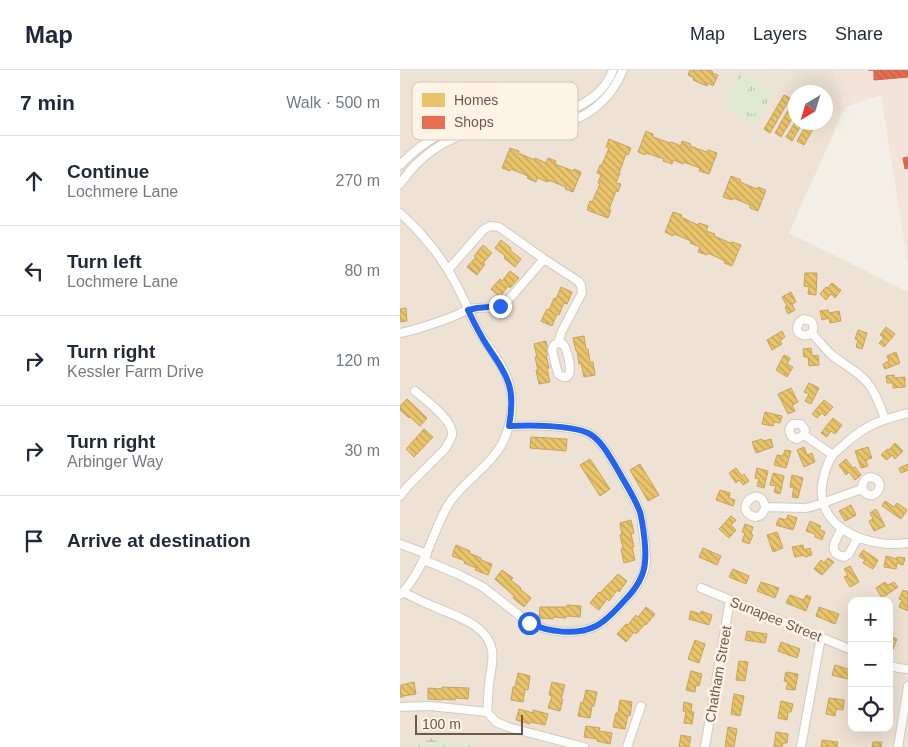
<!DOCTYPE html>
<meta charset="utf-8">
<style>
body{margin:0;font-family:Helvetica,sans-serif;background:#f6f6f7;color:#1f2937}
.controls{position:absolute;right:15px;bottom:15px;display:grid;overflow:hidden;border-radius:10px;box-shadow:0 5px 20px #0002}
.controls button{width:45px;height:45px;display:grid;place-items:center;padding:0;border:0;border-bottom:1px solid #e0e1e3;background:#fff;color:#1f2937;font:25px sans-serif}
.compass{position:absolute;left:388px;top:15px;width:45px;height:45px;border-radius:50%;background:#fff;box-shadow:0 5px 20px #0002;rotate:218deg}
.scale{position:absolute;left:15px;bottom:12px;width:108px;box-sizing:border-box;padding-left:5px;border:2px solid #6f5749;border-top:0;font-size:14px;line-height:18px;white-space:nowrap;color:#6f5749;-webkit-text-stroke:4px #fef4e5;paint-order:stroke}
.stop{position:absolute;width:15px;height:15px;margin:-11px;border:4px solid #2563eb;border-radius:50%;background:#fff}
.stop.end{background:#2563eb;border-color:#fff;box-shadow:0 1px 5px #0008}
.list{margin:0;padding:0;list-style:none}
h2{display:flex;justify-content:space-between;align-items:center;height:65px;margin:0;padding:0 20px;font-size:21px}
h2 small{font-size:16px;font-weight:400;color:#747a83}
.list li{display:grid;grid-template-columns:32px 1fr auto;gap:15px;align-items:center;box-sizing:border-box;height:90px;padding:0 20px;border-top:1px solid #e0e1e3}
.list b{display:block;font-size:19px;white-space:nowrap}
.list p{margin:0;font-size:16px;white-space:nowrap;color:#747a83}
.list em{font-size:16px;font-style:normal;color:#747a83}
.icon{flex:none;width:28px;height:28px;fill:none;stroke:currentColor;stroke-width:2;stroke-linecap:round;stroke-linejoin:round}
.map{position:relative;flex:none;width:508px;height:677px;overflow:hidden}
header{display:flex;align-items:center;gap:30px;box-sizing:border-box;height:70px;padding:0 25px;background:#fff;border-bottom:1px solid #e0e1e3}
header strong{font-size:24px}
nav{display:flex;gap:28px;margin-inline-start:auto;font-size:18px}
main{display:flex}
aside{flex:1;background:#fff}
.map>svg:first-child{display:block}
.residential{fill:#ede2d3;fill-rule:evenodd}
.commercial{fill:#f4e3d9}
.grass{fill:url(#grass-tufts)}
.wetland{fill:url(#wetland-marsh)}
.pitch{fill:#e0ead1}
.homes{fill:url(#homes-back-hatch);stroke:#c4a360}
.shops{fill:url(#shops-back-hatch);stroke:#c3684f}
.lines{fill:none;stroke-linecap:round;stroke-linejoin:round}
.minor-casing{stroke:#d2cac2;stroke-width:10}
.minor{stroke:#fdfdfb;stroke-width:8}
.route{stroke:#2563eb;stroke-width:6}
.labels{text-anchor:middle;stroke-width:5;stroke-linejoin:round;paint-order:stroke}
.street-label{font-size:14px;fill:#6f5749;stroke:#fef4e5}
.key{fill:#fef4e5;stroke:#d3c5b6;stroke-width:1}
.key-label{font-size:14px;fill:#6f5749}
</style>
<header>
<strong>Map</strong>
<nav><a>Map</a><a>Layers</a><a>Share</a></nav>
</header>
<main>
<aside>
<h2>7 min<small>Walk · 500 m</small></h2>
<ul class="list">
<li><svg class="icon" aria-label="ahead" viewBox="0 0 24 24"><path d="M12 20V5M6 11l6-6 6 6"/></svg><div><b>Continue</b><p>Lochmere Lane</p></div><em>270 m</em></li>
<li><svg class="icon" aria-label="left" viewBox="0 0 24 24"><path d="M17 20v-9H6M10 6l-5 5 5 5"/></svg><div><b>Turn left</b><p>Lochmere Lane</p></div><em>80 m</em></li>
<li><svg class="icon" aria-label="right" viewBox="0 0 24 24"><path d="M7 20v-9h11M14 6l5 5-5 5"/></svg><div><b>Turn right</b><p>Kessler Farm Drive</p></div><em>120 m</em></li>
<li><svg class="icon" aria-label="right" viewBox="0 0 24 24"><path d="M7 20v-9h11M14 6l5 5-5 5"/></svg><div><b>Turn right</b><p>Arbinger Way</p></div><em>30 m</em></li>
<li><svg class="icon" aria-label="arrive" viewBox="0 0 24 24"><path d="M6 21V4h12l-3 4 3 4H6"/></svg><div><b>Arrive at destination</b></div></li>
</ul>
</aside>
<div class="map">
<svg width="508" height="677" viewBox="0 0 508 677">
<defs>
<pattern id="grass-tufts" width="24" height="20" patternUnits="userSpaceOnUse" patternTransform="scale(1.25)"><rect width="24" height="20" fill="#e0ead1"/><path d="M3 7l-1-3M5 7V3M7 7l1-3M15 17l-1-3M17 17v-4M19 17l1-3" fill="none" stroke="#bac0ac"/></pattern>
<pattern id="wetland-marsh" width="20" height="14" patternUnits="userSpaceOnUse" patternTransform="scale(1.25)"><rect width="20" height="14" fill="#e0ead1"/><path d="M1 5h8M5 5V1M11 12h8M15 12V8" fill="none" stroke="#bac0ac"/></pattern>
<pattern id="homes-back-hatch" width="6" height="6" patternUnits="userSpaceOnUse" patternTransform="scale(1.25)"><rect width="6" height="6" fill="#e9c46a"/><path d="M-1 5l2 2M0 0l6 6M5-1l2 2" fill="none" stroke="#c1a259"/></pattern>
<pattern id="shops-back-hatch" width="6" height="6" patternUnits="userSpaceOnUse" patternTransform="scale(1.25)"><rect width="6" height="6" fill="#e76f51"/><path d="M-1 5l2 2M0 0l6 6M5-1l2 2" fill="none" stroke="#bf5e45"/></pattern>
</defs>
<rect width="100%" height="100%" fill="#f4efe6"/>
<!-- residential -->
<path class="residential" d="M0,0H433L445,37L389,163L508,222V677H0ZM396,22H426V52H396ZM452,531H489V658H452Z"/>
<!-- commercial -->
<path class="commercial" d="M433,0H508V195L481,25L445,37Z"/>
<!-- grass -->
<path class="grass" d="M341,2L374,21L356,55L322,36Z"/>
<!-- wetland -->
<path class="wetland" d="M32,668L75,676L77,677H9Z"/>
<!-- pitch -->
<path class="pitch" d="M341,10L351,15L339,37L329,32Z
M356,17L367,23L354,45L343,39Z"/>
<!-- homes -->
<path class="homes" d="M290,0H310L313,2L312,3L318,5L313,16L308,13L307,16L293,10L294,8L288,5Z
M384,25L390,28L370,63L364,59Z
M395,28L396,29V42L381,67L375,63Z
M396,51V52H403L392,71L386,67Z
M408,52H417L404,75L397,71Z
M246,61L253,64V67L270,73L271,72L281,76L282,71L291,74L290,76L307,82L308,80L317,83L309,104L299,101L300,98L283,92V94L273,90L272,94L263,91L264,89L246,83L245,85L238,82Z
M209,69L231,78L228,85L226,84L219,103H220L216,113L221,114L218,122L216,121L209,139L211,140L208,148L187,140L190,131L192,132L200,114L198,113L201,105L197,103L200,95H202L209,78L206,77Z
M110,78L119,81L118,83L135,90V88L146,93L148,88L156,91L155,94L173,101L174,99L181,102L173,122L165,119L166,117L148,110V112L137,108L136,112L127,108L128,106L111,99L110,101L102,98Z
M331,106L341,110L340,112L357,119L358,117L366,120L358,141L350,138V135L333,128L332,130L323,127Z
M273,142L282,145L281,147L298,155L299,153L308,156L306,161L315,164L314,166L331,173L332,172L341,175L332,196L324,193L325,191L308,183L307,185L298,182L300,177L290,173L291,171L274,164L273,166L265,162Z
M101,170L111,178L110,180L121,189L115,197L104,188L105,186L95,178Z
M83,175L92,183L83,193L85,194L77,205L67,197L76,187L74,186Z
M110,201L119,208L110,218L108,216L100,227L91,219L100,209L102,211Z
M405,203H417L416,225L408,224L409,217L404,216Z
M432,213L441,220L435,228L431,224L426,230L420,224L426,217L428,218Z
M161,217L172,222L167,234L164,233L159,245L157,244L152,256L141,251L147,239L149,240L154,228L156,229Z
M391,222L396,232L392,234L395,240L388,244L385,237L387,236L382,227Z
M6,238L7,251L0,252V239Z
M428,240L429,243L439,241L441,251L430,253L429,248L422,250L420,241Z
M486,257L495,264L484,277L479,273L484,268L480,265Z
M458,260L467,263L462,279L456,277L458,270L455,269Z
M382,261L385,267L380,271L382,274L372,280L367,270Z
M184,266L186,279H188L190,292H193L195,305L184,307L181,293L179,294L177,281H176L173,268Z
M146,271L149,285H146L149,298L147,299L150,312L139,314L136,300H138L135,287H137L134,274Z
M411,278L412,286L418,285L419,295L409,296L408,287H404L403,279Z
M496,282L500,293L485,299L483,294L489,291L487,286Z
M384,285L390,288L387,294L393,297L387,307L376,300Z
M494,305V308L505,307V317L493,318V313H487L486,306Z
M409,313L419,318L411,334L405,331L409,324L404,322Z
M391,318L398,332L392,335L395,341L388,344L378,324Z
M7,329L27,348L20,356L10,347L9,348L0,340V336Z
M424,330L433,337L425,346L422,343L417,348L412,344Z
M365,342L382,346L380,353L374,352L373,356L362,354Z
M433,348L442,355L435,364L431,361L427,367L421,363Z
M24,359L33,367L14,387L6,379Z
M131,367L167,369L166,381L130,378Z
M362,369L363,371L371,369L373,377L356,383L352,372Z
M495,373L503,381L495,389L492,385L487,390L481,385L487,379L489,380Z
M404,377L407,385L412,383L415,392L404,397L397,380Z
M468,377L472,388L466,390L468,396L461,398L455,381Z
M385,380L391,381L386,398L374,395L377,385L383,386Z
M190,389L210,419L200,426L180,395Z
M446,389L453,398L455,397L461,405L455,410L449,402L446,405L439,395Z
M240,394L259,425L248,431L230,400Z
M508,394V400L501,403L499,398Z
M336,398L342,406L344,404L349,411L343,415L339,410L336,413L329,403Z
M357,398L368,401L364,418L357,416L359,409L355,408Z
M373,403L384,406L380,424L374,422L376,416L370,415Z
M392,405L403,408L398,428L392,427L394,418L390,417Z
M320,420L330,423L329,428L335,430L333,436L316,430Z
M485,431L494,437L497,433L507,440L501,449L482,436Z
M451,435L456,445L445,451L439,441Z
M476,439L485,456L474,461L469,451L473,449L470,443Z
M388,445L397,448L393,460L376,455L379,448L386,450Z
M331,446L336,450L331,455L336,460L329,468L319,459Z
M231,450L234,463L231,464L234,477H232L235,490L224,493L221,479L223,478L220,465H222L220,453Z
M410,451L421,456L419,459L425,462L422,470L415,467V464L406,461Z
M345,454L353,457L351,464L353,465L349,474L342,471L345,463L342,462Z
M377,462L383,478L373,482L367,465Z
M56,475L70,481L69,483L81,488V490L92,494L88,505L75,500L76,498L64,493L65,491L52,486Z
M403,475L404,480L410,478L412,485L405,487L404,485L395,487L392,477Z
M303,478L321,486L317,495L299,487Z
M463,480L478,490L473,499L463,493L465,490L459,486Z
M486,486L497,489V487L505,488L503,495L497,493L496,499L484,497Z
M428,488L434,492L422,505L414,499L421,490L424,493Z
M450,496L459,512L450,517L444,507L448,505L444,499Z
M333,499L349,506L346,514L329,507Z
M102,500L113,508L111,510L121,518L120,519L131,528L124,537L113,528L114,526L95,509Z
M218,504L227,511L219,522L217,520L209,531L207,529L199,540L190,533L199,522L200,523Z
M361,512L379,518L375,528L357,521Z
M485,512L488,515L494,512L498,517L482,528L476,518Z
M503,520L508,522V541L499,537L502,530L499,529Z
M390,525L404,530L406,525L411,527L406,541L386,533Z
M167,535L181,536L180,547L167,546L166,548L153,547V549L139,548L140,537H167Z
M246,537L255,544L246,555L245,554L236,564L234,562L226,572L217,564L226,554L228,555L236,545L238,547Z
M419,537L439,544L435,554L416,546Z
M291,541L301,544V541L312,545L309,555L289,549Z
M347,561L367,564L365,573L345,570Z
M489,566L497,569L493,579L489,577Z
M295,570L305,574L299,593L288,589Z
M381,572L400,579L397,588L378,581Z
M339,591L348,592L345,611L336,610Z
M435,595L452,600V610L432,605Z
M291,601L302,604L299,616L296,615L295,622L286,620Z
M386,602L398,604L395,620L386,619L388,612L384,611Z
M118,603L130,606L128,620L125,619L123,632L111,630L113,617H115Z
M14,612L16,624L3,626V627H0L1,615Z
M152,612L165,615L161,629H163L160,641L148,638L152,626L149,625Z
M42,617L69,618L68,629L55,628V630L42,629V630L28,629V618L42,619Z
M186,620L197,622L194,636H192L190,648L178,646L181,632L183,633Z
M334,624L344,626L340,646L331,644Z
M429,628L444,630L443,640L436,639L435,646L426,644Z
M220,630L232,632L230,646L228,645L225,659L213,657L216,643H218Z
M381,631L393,634L391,642H388L387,650L378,648Z
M284,632L292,634L291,642H294L292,654L284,653L286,642L283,641Z
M119,639L133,643V640L148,644L145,655L130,652V654L116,650Z
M186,656L200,658L199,661L212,663L210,674L197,671V669L184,667Z
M328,657L337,659L334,677H325Z
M376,662L388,664L387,673H383L382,677H374Z
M281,665L291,667L289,677H279Z
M422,670L438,672L437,677H421Z
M473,672H482L481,677H472Z"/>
<!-- shops -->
<path class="shops" d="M468,0H508V7L474,10V0Z
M508,87V98L505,99L503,88Z"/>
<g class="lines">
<defs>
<path id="minor" d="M0,95C23,71 53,54 86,49C125,43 159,54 193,27C202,20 209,11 213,0
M0,114C18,88 44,68 76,61C103,56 132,59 159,54C189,49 212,27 223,0
M0,143C22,163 42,187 56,214C65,230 70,246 79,262C90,280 106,297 110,318C113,332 112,348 107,362C97,394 64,409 48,435C31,465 25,500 0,525
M48,200L83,160L90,156L99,157L144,189L178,211L181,215L182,223L162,261L158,273L154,275L152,280L158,304C177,318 169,281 163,274L158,273
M0,263C16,260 33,254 49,248C56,246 63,241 70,239C82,236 94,240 105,234L144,189
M412,263C399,271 391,257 403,249L411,251C414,255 414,259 412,263C419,271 425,279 433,286C446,296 461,303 470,316C477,326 481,338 485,349
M508,343C481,350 467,354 446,373C442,377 436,381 432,386C426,395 424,404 422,415C417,460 471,479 508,473
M404,365L405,360L401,354H393C387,359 389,367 397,369L404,365L433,385
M0,426L8,416L45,379C48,374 51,370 52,365C54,350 25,330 15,321
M365,437C364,444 358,450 350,445C335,435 361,414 365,437L405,438L411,437L462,419C473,436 488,413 474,408C466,405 462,412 462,419
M442,458C437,468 425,483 444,487L449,484L458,467
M0,474L27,484
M24,490L60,505L83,517L129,553C148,562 176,566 196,556C206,551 216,540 224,531C235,520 244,508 246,492C246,484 245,476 244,469C243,460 242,451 240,442C235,428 226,415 219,402C211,389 202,370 188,363C170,355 130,355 109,356
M301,518L452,580
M3,522C13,527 24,533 35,537C55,546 87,554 92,580C94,592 90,603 89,615C88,624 88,633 87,642L96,652L108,657L184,677
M489,595L498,598L508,599
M0,637L30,636L87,642
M227,677L241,636
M305,677L330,530
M401,677L421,567
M498,677L508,616"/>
</defs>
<!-- minor casing -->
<use href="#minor" class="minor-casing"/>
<!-- minor -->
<use href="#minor" class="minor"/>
</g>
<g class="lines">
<!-- route -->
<path class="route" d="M100,236L77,238L68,240C74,253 80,265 88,277C108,307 116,318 109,356C130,355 170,355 188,363C202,370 211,389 219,402C226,415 235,428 240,442C242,450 243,457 244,465C245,474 246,483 245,492C244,508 235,520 224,531C216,540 206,551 196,556C176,566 148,562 129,553"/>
</g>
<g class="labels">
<!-- street labels -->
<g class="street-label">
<text transform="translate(376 549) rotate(22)" y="5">Sunapee Street</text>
<text transform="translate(318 604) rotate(-80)" y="5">Chatham Street</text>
</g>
</g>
<!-- legend -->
<rect x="12" y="12" width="166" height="58" rx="8" class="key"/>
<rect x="22" y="23" width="23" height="14" fill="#e9c46a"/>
<rect x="22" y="46" width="23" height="13" fill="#e76f51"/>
<g class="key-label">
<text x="54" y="35">Homes</text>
<text x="54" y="57">Shops</text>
</g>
</svg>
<div class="controls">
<button>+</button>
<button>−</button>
<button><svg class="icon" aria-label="locate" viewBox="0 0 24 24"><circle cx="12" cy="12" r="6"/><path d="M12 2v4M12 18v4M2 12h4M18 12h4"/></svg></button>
</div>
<svg class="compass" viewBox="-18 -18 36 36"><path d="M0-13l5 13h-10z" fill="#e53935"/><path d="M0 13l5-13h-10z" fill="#747a83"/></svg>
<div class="scale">100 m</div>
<div class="stop" style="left:129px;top:553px"></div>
<div class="stop end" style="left:100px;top:236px"></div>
</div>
</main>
